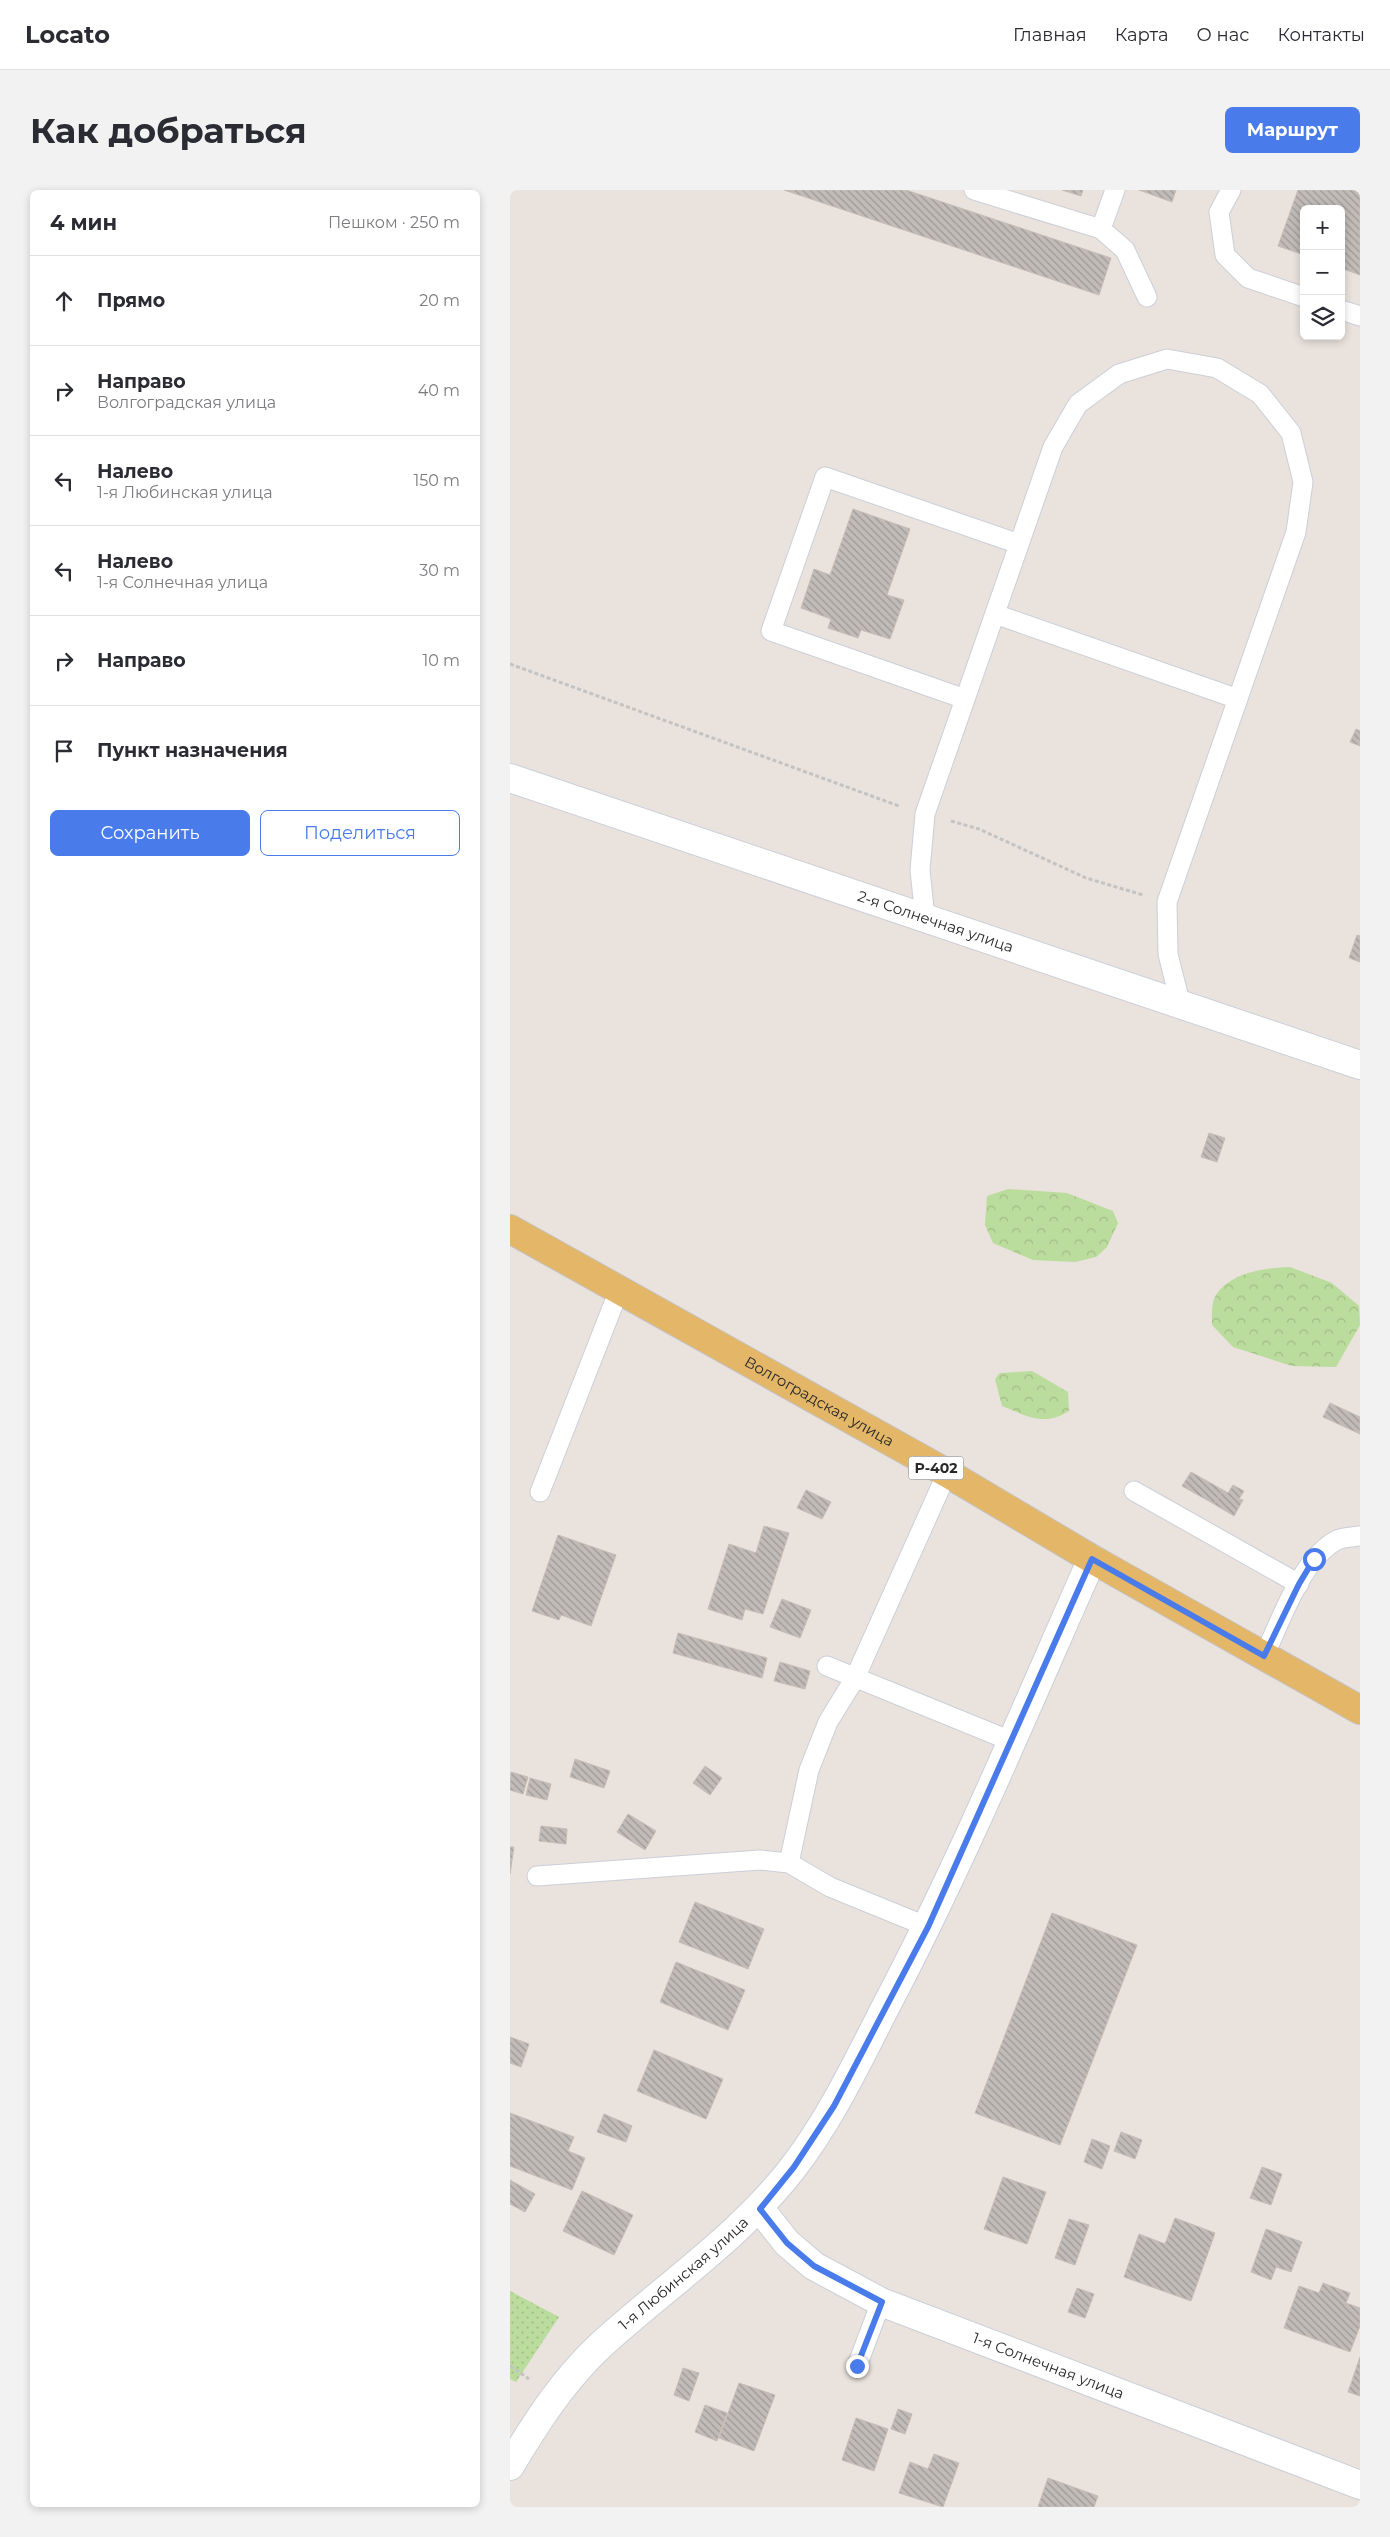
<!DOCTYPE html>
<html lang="ru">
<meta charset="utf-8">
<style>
body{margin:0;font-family:Montserrat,sans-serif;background:#f2f2f3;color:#2b2b33}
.controls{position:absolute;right:15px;top:15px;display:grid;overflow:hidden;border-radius:8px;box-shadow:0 2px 8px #0003}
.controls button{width:45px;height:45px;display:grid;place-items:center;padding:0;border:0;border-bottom:1px solid #e1e1e2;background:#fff;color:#2b2b33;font:25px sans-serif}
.stop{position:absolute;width:15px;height:15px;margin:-11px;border:4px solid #497cea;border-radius:50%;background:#fff}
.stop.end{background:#497cea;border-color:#fff;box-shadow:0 1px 5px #0008}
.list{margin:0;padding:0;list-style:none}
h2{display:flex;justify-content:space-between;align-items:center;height:65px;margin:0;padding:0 20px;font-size:21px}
h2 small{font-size:16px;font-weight:400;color:#7c7c81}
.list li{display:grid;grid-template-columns:32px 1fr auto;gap:15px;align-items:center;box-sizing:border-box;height:90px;padding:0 20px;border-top:1px solid #e1e1e2}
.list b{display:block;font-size:19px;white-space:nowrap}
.list p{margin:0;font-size:16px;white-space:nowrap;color:#7c7c81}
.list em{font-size:16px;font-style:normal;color:#7c7c81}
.actions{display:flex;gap:10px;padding:15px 20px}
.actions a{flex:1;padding:11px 0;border:1px solid #497cea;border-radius:8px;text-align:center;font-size:18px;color:#497cea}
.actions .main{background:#497cea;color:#fff}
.icon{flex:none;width:28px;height:28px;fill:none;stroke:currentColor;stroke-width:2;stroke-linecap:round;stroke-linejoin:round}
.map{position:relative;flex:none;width:850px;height:2317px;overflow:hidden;border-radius:8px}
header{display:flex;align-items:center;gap:30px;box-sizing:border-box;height:70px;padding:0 25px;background:#fff;border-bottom:1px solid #e1e1e2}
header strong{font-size:24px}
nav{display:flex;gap:28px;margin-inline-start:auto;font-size:18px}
.intro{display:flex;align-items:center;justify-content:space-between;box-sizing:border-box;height:120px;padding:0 30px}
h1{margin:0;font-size:35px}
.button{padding:12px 22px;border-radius:8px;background:#497cea;color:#fff;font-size:18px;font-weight:700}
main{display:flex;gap:30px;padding:0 30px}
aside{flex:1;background:#fff;border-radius:8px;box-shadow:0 2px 8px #0003}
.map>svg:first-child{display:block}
.grass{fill:url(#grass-dots)}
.forest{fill:url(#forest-crowns)}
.building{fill:url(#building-back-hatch);stroke:#c5bdb6}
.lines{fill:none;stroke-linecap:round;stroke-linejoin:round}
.service-casing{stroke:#cacfd9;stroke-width:21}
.minor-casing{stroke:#cacfd9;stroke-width:30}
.secondary-casing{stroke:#cacfd9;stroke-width:30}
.primary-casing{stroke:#c3c3c3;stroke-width:30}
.path{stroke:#c3c3c3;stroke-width:3;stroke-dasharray:4 2.5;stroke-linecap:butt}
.service{stroke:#fff;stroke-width:19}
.minor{stroke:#fff;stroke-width:28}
.secondary{stroke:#fff;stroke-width:28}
.primary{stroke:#e4b667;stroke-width:28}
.route{stroke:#497cea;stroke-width:6}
.labels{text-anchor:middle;stroke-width:4;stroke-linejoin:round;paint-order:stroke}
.shield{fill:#fff;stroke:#696969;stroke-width:1}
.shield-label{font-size:14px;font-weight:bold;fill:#292929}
.street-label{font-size:15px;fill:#292929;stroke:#fff}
</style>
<header>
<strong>Locato</strong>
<nav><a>Главная</a><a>Карта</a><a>О нас</a><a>Контакты</a></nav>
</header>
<div class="intro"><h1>Как добраться</h1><a class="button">Маршрут</a></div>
<main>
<aside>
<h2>4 мин<small>Пешком · 250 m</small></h2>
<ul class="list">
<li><svg class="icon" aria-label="ahead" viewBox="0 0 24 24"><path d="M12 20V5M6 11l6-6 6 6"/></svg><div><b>Прямо</b></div><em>20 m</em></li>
<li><svg class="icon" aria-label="right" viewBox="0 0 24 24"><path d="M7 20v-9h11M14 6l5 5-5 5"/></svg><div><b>Направо</b><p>Волгоградская улица</p></div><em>40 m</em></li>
<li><svg class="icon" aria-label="left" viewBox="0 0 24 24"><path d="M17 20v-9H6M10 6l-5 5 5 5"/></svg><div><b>Налево</b><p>1-я Любинская улица</p></div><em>150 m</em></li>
<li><svg class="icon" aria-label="left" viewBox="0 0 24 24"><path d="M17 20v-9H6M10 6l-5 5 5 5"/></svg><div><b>Налево</b><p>1-я Солнечная улица</p></div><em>30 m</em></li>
<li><svg class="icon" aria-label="right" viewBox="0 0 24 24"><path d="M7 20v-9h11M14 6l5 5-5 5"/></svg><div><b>Направо</b></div><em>10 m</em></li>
<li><svg class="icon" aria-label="arrive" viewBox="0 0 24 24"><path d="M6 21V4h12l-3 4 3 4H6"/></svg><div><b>Пункт назначения</b></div></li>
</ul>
<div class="actions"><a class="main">Сохранить</a><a>Поделиться</a></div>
</aside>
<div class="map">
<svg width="850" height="2317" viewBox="0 0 850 2317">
<defs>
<pattern id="grass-dots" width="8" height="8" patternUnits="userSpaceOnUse" patternTransform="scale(1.25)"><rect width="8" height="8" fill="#badc9c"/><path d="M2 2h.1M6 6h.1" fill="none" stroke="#a0bd86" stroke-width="1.8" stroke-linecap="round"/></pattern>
<pattern id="forest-crowns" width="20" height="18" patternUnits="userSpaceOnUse" patternTransform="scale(1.25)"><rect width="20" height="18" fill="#badc9c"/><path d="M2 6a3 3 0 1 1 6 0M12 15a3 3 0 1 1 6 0" fill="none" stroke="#a0bd86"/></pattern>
<pattern id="building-back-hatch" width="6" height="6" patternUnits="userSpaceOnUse" patternTransform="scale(1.25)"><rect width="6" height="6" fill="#c2bcb8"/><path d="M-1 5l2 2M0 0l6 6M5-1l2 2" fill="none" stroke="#9e9996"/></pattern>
</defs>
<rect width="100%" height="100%" fill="#eae2dc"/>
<!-- grass -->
<path class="grass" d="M0,2101L49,2127L6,2192L0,2189Z"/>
<!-- forest -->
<path class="forest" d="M498,999L557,1003L603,1021L608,1033L597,1057L586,1067L565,1072L523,1070L483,1053L475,1035L477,1006Z
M780,1077L822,1093L849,1116L850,1135L826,1177L782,1176L723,1157L702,1135C702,1127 701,1112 706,1105C721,1082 755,1078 780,1077Z
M522,1181L558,1202L559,1221C533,1237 518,1226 492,1216L485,1189L490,1183Z"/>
<!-- building -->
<path class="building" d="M274,0H396L601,68L589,105Z
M552,0H573L571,6Z
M629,0H666L662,12Z
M788,0H850V85L831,78V19H794V65L768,56Z
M343,319L400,339L377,405L394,410L380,449L351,440L348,448L318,438L321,429L291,418L304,379L320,385Z
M846,539L850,541V556L840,552Z
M847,745L850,746V772L839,768Z
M699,943L715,948L707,972L691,967Z
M820,1213L850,1227V1244L813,1227Z
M681,1282L713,1300L704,1314L672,1296Z
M723,1295L734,1301L729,1309L733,1310L724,1326L704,1314L713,1300L718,1303Z
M296,1300L321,1312L312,1329L287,1318Z
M254,1336L279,1343L253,1424L235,1419L232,1430L198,1419L219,1354L246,1363Z
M48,1345L106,1365L81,1436L51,1425L49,1430L22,1421Z
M272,1409L301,1420L290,1448L260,1437Z
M168,1443L257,1468L252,1488L163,1463Z
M270,1472L300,1481L295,1499L264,1491Z
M65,1569L100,1581L94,1598L60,1587Z
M195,1576L212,1588L200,1605L183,1593Z
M1,1582L18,1587L13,1604L0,1600Z
M20,1588L41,1594L37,1610L16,1605Z
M118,1624L146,1641L135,1660L107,1642Z
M31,1636L57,1639L56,1654L29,1651Z
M0,1657H4L0,1684Z
M185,1712L254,1739L238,1779L169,1752Z
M542,1723L627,1755L550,1955L465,1923Z
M166,1772L235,1800L218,1840L150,1812Z
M0,1847L19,1854L11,1877L0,1873Z
M144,1860L213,1889L196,1929L127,1901Z
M0,1923L64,1947L58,1961L75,1968L62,2000L0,1976Z
M94,1924L122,1936L116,1952L87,1942Z
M611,1942L632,1950L625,1969L604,1961Z
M582,1949L600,1956L592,1979L574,1972Z
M752,1977L772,1984L761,2015L740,2008Z
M493,1987L536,2002L517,2054L474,2039Z
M0,1990L25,2004L15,2022L0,2014Z
M72,2001L123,2025L104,2065L53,2041Z
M665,2028L705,2043L681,2111L614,2087L629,2044L655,2054Z
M559,2029L579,2035L565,2075L545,2068Z
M756,2039L792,2052L781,2082L766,2077L761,2090L741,2082Z
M813,2093L840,2103L836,2113L850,2118V2136L840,2162L774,2138L789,2096L809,2103Z
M567,2098L584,2104L575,2128L558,2122Z
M850,2167V2206L838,2202Z
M173,2178L189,2183L179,2211L164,2205Z
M229,2193L265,2205L244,2261L209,2248Z
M195,2215L217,2223L207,2251L185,2242Z
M388,2219L402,2224L395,2244L381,2239Z
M346,2228L378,2239L364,2281L332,2270Z
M424,2264L449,2273L433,2317L389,2303L400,2272L418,2279Z
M538,2288L588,2306L584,2317H528Z"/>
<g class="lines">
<defs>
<path id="service" d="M464,0L591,39L615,60L637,107
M721,0L709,22L715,65L738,88L794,107
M591,39L605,0
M831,120L850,126
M485,424L728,509
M455,509L261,441L315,287L509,354
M415,728L410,680L415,624L543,257L568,214L609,184L657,169L707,178L750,204L781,243L793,292L786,342L657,712L658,764L671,816
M624,1301L789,1394
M30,1302L109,1100
M754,1466C771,1431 791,1369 827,1350C833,1347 843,1347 850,1346
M317,1476L501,1551
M279,1673L299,1580L318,1532L345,1488L437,1283
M27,1686L250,1670L279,1673L320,1697L418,1737
M347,2176L371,2112"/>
<g id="minor">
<path id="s1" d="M250,2019L277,2053L304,2076L371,2112L850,2295"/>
<path id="s2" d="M0,2276C27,2231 54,2189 92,2154C156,2096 229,2047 282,1979C320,1930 347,1873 375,1818C452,1672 515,1520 582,1369"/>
</g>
<g id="secondary">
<path id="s3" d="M0,588L850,875"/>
</g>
<g id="primary">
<path id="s4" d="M0,1039L437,1283L582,1369L850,1520"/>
</g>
</defs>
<!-- service casing -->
<use href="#service" class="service-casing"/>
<!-- minor casing -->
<use href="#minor" class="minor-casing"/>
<!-- secondary casing -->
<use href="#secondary" class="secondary-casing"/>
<!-- primary casing -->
<use href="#primary" class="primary-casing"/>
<!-- path -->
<path class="path" d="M0,474L389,616
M441,631L469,639L576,688L633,705
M0,2176L19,2189"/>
<!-- service -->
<use href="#service" class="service"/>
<!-- minor -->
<use href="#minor" class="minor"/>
<!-- secondary -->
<use href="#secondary" class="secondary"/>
<!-- primary -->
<use href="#primary" class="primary"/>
</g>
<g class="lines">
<!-- route -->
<path class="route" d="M347,2176L372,2112L304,2076L277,2053L250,2019L284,1977L324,1916L418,1737L582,1369L754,1466L789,1394L804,1369"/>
</g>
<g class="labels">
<!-- shield labels -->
<rect class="shield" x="398.5" y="1266.5" width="55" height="23" rx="4"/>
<g class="shield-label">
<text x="426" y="1283">Р-402</text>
</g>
<!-- street labels -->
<g class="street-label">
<text dy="5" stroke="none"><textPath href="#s3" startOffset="449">2-я Солнечная улица</textPath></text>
<text dy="5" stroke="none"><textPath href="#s4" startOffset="354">Волгоградская улица</textPath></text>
<text dy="5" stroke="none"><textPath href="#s2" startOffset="261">1-я Любинская улица</textPath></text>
<text dy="5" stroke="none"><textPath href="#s1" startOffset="334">1-я Солнечная улица</textPath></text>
</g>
</g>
</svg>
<div class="controls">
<button>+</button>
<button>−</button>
<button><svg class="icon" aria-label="layers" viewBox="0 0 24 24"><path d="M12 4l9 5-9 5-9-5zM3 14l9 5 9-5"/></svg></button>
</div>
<div class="stop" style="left:804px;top:1369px"></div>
<div class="stop end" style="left:347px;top:2176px"></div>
</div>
</main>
